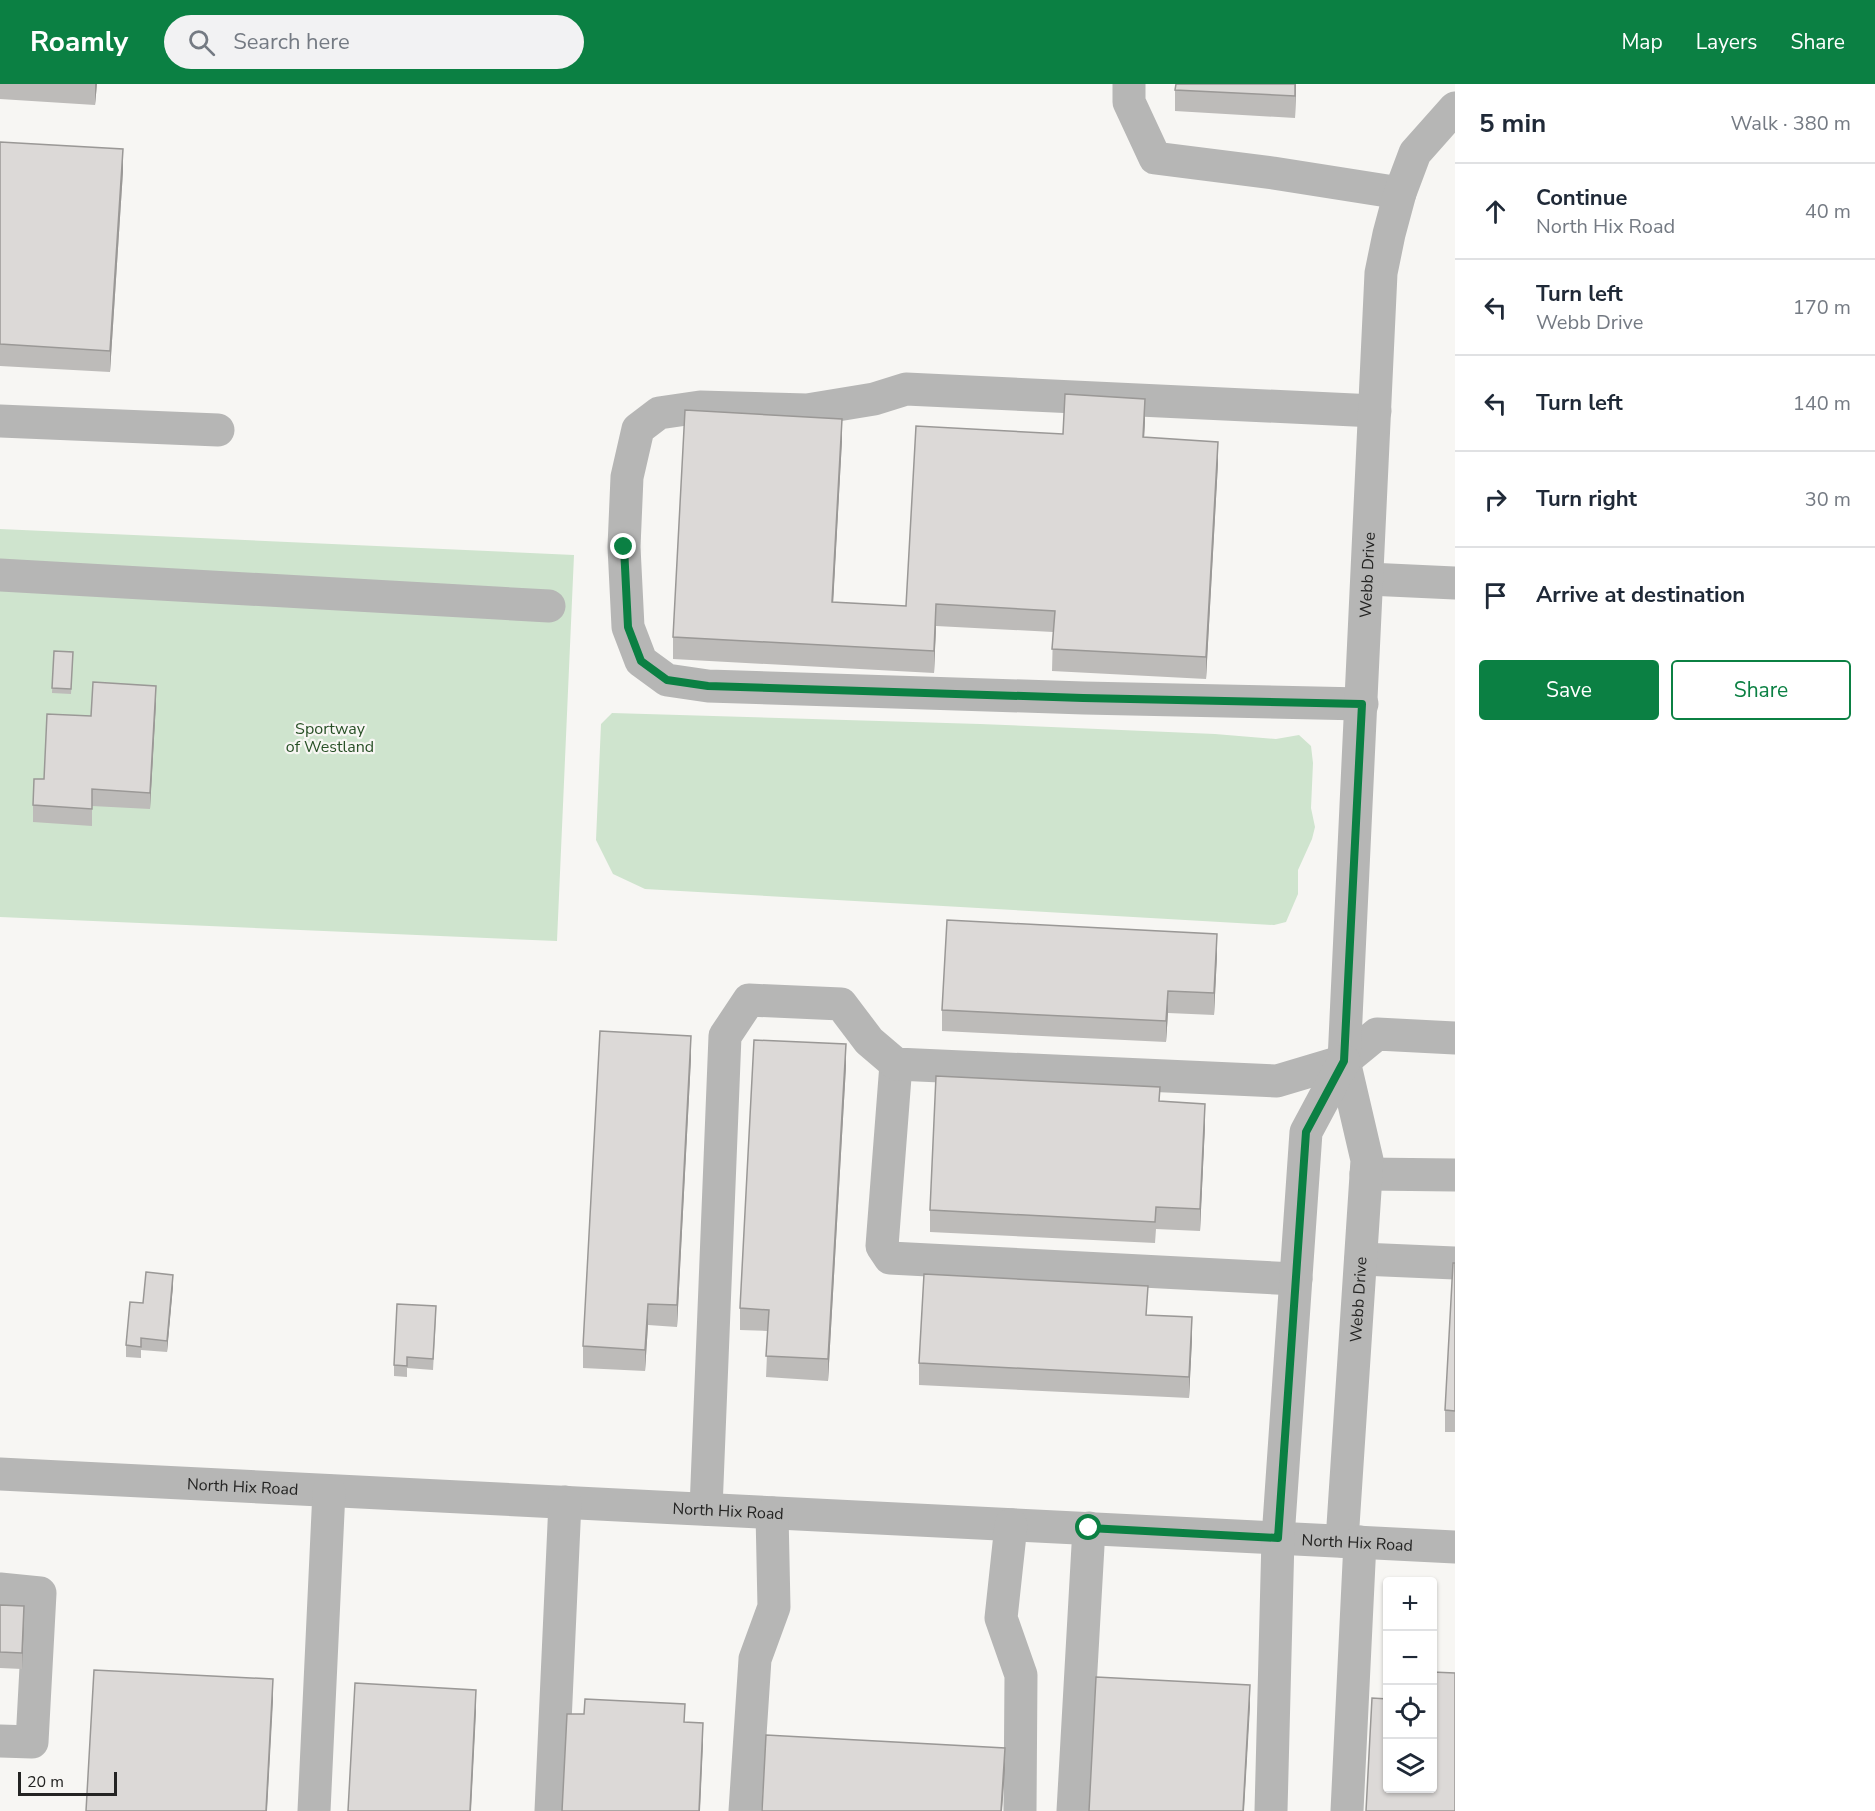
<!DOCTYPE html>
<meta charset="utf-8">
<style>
body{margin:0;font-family:"Nunito Sans",sans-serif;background:#f2f2f3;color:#1f2937}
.controls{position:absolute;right:18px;bottom:18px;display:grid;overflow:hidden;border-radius:6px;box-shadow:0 2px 4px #0004}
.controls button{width:54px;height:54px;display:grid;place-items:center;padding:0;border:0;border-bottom:2px solid #e0e1e3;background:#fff;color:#1f2937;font:30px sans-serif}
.scale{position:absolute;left:18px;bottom:15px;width:99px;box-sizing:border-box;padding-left:6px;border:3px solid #242423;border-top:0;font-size:16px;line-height:21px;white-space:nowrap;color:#242423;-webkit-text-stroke:4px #f7f6f3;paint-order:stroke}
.stop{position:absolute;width:18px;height:18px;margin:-14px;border:4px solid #0b8043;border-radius:50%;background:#fff}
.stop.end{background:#0b8043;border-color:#fff;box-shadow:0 2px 6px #0008}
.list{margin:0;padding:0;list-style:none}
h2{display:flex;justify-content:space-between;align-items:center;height:78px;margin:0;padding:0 24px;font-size:26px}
h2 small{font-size:20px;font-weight:400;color:#747a83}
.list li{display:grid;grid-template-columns:39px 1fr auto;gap:18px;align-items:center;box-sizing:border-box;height:96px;padding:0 24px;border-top:2px solid #e0e1e3}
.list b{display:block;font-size:22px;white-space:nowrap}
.list p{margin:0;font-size:20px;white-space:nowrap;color:#747a83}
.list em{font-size:20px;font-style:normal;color:#747a83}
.actions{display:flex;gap:12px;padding:18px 24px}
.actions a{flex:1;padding:14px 0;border:2px solid #0b8043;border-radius:6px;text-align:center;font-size:21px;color:#0b8043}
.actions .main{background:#0b8043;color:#fff}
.icon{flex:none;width:33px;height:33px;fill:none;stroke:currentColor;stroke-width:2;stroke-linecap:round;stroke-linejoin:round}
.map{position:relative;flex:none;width:1455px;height:1727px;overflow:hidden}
header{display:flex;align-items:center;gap:36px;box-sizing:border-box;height:84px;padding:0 30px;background:#0b8043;color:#fff}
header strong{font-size:28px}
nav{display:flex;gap:33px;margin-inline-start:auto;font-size:21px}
.search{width:420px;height:54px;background:#f2f2f3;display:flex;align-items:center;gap:15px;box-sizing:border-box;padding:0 21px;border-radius:33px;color:#747a83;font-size:22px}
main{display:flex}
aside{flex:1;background:#fff}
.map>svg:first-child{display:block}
.green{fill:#cfe4ce}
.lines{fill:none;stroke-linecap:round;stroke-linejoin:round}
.minor{stroke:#b6b6b5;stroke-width:33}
.wall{fill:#bdbbb9}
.shaded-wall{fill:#9a9896}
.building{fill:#dcd9d7;stroke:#9a9896;stroke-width:1.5}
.route{stroke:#0b8043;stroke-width:8}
.labels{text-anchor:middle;stroke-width:4.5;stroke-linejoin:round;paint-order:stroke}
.street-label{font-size:16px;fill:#242423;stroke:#f7f6f3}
.park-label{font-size:16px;fill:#285026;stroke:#f7f6f3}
</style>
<header>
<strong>Roamly</strong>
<div class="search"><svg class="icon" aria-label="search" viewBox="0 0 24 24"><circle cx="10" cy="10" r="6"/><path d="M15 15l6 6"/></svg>Search here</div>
<nav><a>Map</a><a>Layers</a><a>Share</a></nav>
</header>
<main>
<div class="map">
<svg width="1455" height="1727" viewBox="0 0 1455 1727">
<rect width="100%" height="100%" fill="#f7f6f3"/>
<!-- green -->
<path class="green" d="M0,445L574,471L557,857L0,833Z
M612,629L980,640L1215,650L1276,655L1299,651L1311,662L1313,679L1311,724L1315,743L1312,755L1298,786V810L1286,838L1274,841L645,805L613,790L596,756L601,640Z"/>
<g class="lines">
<!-- minor -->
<g class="minor">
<path d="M1129,0V18L1155,74L1273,89L1400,109"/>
<path d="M0,337L218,346"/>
<path d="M0,491L549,522"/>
<path d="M1368,495L1455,499"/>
<path d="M1362,620L1084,614L708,602L667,596L641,577L628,543L624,463L627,393L638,345L659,329L700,323L807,326L874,315L906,305L1375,327"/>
<path d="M896,980L882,1162L890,1174L1296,1195"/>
<path d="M1366,1090L1455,1091"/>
<path d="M1361,1175L1455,1179"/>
<path id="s1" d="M0,1390L1455,1463"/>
<path d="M706,1425L725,952L749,916L841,920L869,957L896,980L1277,997L1344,977L1377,950L1455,954"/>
<path d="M1011,1441L1001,1534L1021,1591L1020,1727"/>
<path id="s2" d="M1342,1457L1367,1076L1344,977L1381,189L1389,150L1400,109L1415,69L1455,24"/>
<path d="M0,1505L40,1509L32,1658L0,1657"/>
<path d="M314,1727L329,1407"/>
<path d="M551,1727L565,1418"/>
<path d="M745,1727L755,1575L774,1523L772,1429"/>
<path d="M1073,1727L1089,1444"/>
<path d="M1271,1727L1278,1454L1306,1048L1344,977"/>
<path d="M1347,1727L1360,1458"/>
</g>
</g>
<!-- wall -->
<path class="wall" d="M0,0H97L95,21L0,15Z
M1296,0L1295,34L1175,27V6Z
M0,58L123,87L110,288L0,282Z
M1145,336L1144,354L1218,379L1206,595L1052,587L1053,548L936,542L934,589L673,575V553L842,356L833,518L906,522L1063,350Z
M54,567L73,568L71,610L52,609Z
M156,619L150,725L92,722V742L33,738V721L44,695L91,632Z
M1217,871L1214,931L1168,929L1166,958L942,947V926Z
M691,974L677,1243L648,1241L645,1287L583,1284V1262Z
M846,982L828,1297L766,1293L768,1247L740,1246V1224Z
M1160,1017L1205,1041L1200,1147L1156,1145L1155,1159L930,1148V1126Z
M1455,1179V1348H1445V1326Z
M173,1202L167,1268L141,1266V1274L126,1273V1261L143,1219Z
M1147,1231L1192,1255L1189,1314L919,1301V1279Z
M436,1233L433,1286L407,1284V1293L394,1292V1281Z
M0,1521L24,1538L22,1585L0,1584Z"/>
<!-- shaded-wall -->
<path class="shaded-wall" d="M95,0H97L95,21Z
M1295,0H1296L1295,34Z
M123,65V87L110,288V267Z
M1145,315V336L1143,375V353Z
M842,335V356L832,540V518Z
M1218,358V379L1206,595V573Z
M936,520V542L934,589V567Z
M156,602V619L150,725V709Z
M1217,850V871L1214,931V909Z
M1168,907V929L1166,958V937Z
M691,952V974L677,1243V1221Z
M846,960V982L828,1297V1275Z
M1205,1020V1041L1200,1147V1125Z
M173,1191V1202L167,1268V1257Z
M648,1220V1241L645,1287V1266Z
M1192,1233V1255L1189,1314V1293Z
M24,1522V1538L22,1585V1569Z
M273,1595V1617L267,1727H266Z
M1250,1601V1623L1244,1727H1243Z
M476,1606V1628L471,1727H470Z
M703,1639V1660L700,1727H699Z
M1005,1664V1686L1002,1727H1001Z"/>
<!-- building -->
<path class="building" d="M1176,0H1295V12L1175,6Z
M0,58L123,65L110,267L0,260Z
M1065,310L1145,315L1143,353L1218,358L1206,573L1052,565L1055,527L936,520L934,567L673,553L685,326L842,335L832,518L906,522L916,342L1063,350Z
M54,567L73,568L71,605L52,604Z
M93,598L156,602L150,709L92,705V725L33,721L34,695H44L47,630L91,632Z
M947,836L1217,850L1214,909L1168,907L1166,937L942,926Z
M600,947L691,952L677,1221L648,1220L645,1266L583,1262Z
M754,956L846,960L828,1275L766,1272L769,1226L740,1224Z
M936,992L1160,1003L1159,1017L1205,1020L1200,1125L1156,1123L1155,1138L930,1126Z
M1453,1179H1455V1327L1445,1326Z
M146,1188L173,1191L167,1257L141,1254V1263L126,1261L130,1218L143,1219Z
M924,1190L1148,1202L1146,1231L1192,1233L1189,1293L919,1279Z
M397,1220L436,1222L433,1275L407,1273V1282L394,1281Z
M0,1521L24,1522L22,1569L0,1568Z
M94,1586L273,1595L266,1727H86Z
M1432,1588L1455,1589V1727H1366L1372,1614L1388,1615V1704H1432Z
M1096,1593L1250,1601L1243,1727H1089Z
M355,1599L476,1606L470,1727H348Z
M585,1615L685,1620L684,1638L703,1639L699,1727H562L567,1630H584Z
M766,1651L1005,1664L1001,1727H762Z"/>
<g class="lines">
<!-- route -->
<path class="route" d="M624,463L628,543L641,577L667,596L708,602L1083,614L1362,620L1344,977L1306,1048L1278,1454L1089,1444"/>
</g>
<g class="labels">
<!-- street labels -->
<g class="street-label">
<text dy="6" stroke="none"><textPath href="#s2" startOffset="970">Webb Drive</textPath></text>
<text dy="6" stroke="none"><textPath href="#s2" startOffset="242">Webb Drive</textPath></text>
<text dy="6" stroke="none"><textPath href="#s1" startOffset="243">North Hix Road</textPath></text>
<text dy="6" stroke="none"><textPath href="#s1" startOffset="729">North Hix Road</textPath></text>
<text dy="6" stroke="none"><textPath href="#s1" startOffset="1359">North Hix Road</textPath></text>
</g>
<!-- park labels -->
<g class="park-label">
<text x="330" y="650">Sportway<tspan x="330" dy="18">of Westland</tspan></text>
</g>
</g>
</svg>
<div class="controls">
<button>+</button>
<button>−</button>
<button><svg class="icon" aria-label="locate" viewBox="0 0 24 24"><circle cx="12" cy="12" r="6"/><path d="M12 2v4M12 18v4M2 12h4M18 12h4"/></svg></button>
<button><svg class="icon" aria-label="layers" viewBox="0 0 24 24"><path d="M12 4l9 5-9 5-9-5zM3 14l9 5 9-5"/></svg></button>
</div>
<div class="scale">20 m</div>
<div class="stop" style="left:1089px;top:1444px"></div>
<div class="stop end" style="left:624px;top:463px"></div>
</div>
<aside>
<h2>5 min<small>Walk · 380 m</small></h2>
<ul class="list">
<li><svg class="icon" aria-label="ahead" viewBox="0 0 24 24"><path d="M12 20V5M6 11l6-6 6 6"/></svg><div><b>Continue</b><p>North Hix Road</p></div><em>40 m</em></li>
<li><svg class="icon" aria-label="left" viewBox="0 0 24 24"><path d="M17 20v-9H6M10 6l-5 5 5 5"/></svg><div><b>Turn left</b><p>Webb Drive</p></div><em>170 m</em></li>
<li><svg class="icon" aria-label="left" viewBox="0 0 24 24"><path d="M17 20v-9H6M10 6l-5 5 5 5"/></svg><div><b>Turn left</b></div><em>140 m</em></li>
<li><svg class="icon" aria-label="right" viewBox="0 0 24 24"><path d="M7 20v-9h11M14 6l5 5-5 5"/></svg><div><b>Turn right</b></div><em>30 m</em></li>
<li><svg class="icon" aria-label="arrive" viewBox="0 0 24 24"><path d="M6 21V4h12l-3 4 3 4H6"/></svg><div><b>Arrive at destination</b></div></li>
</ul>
<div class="actions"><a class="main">Save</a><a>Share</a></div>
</aside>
</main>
